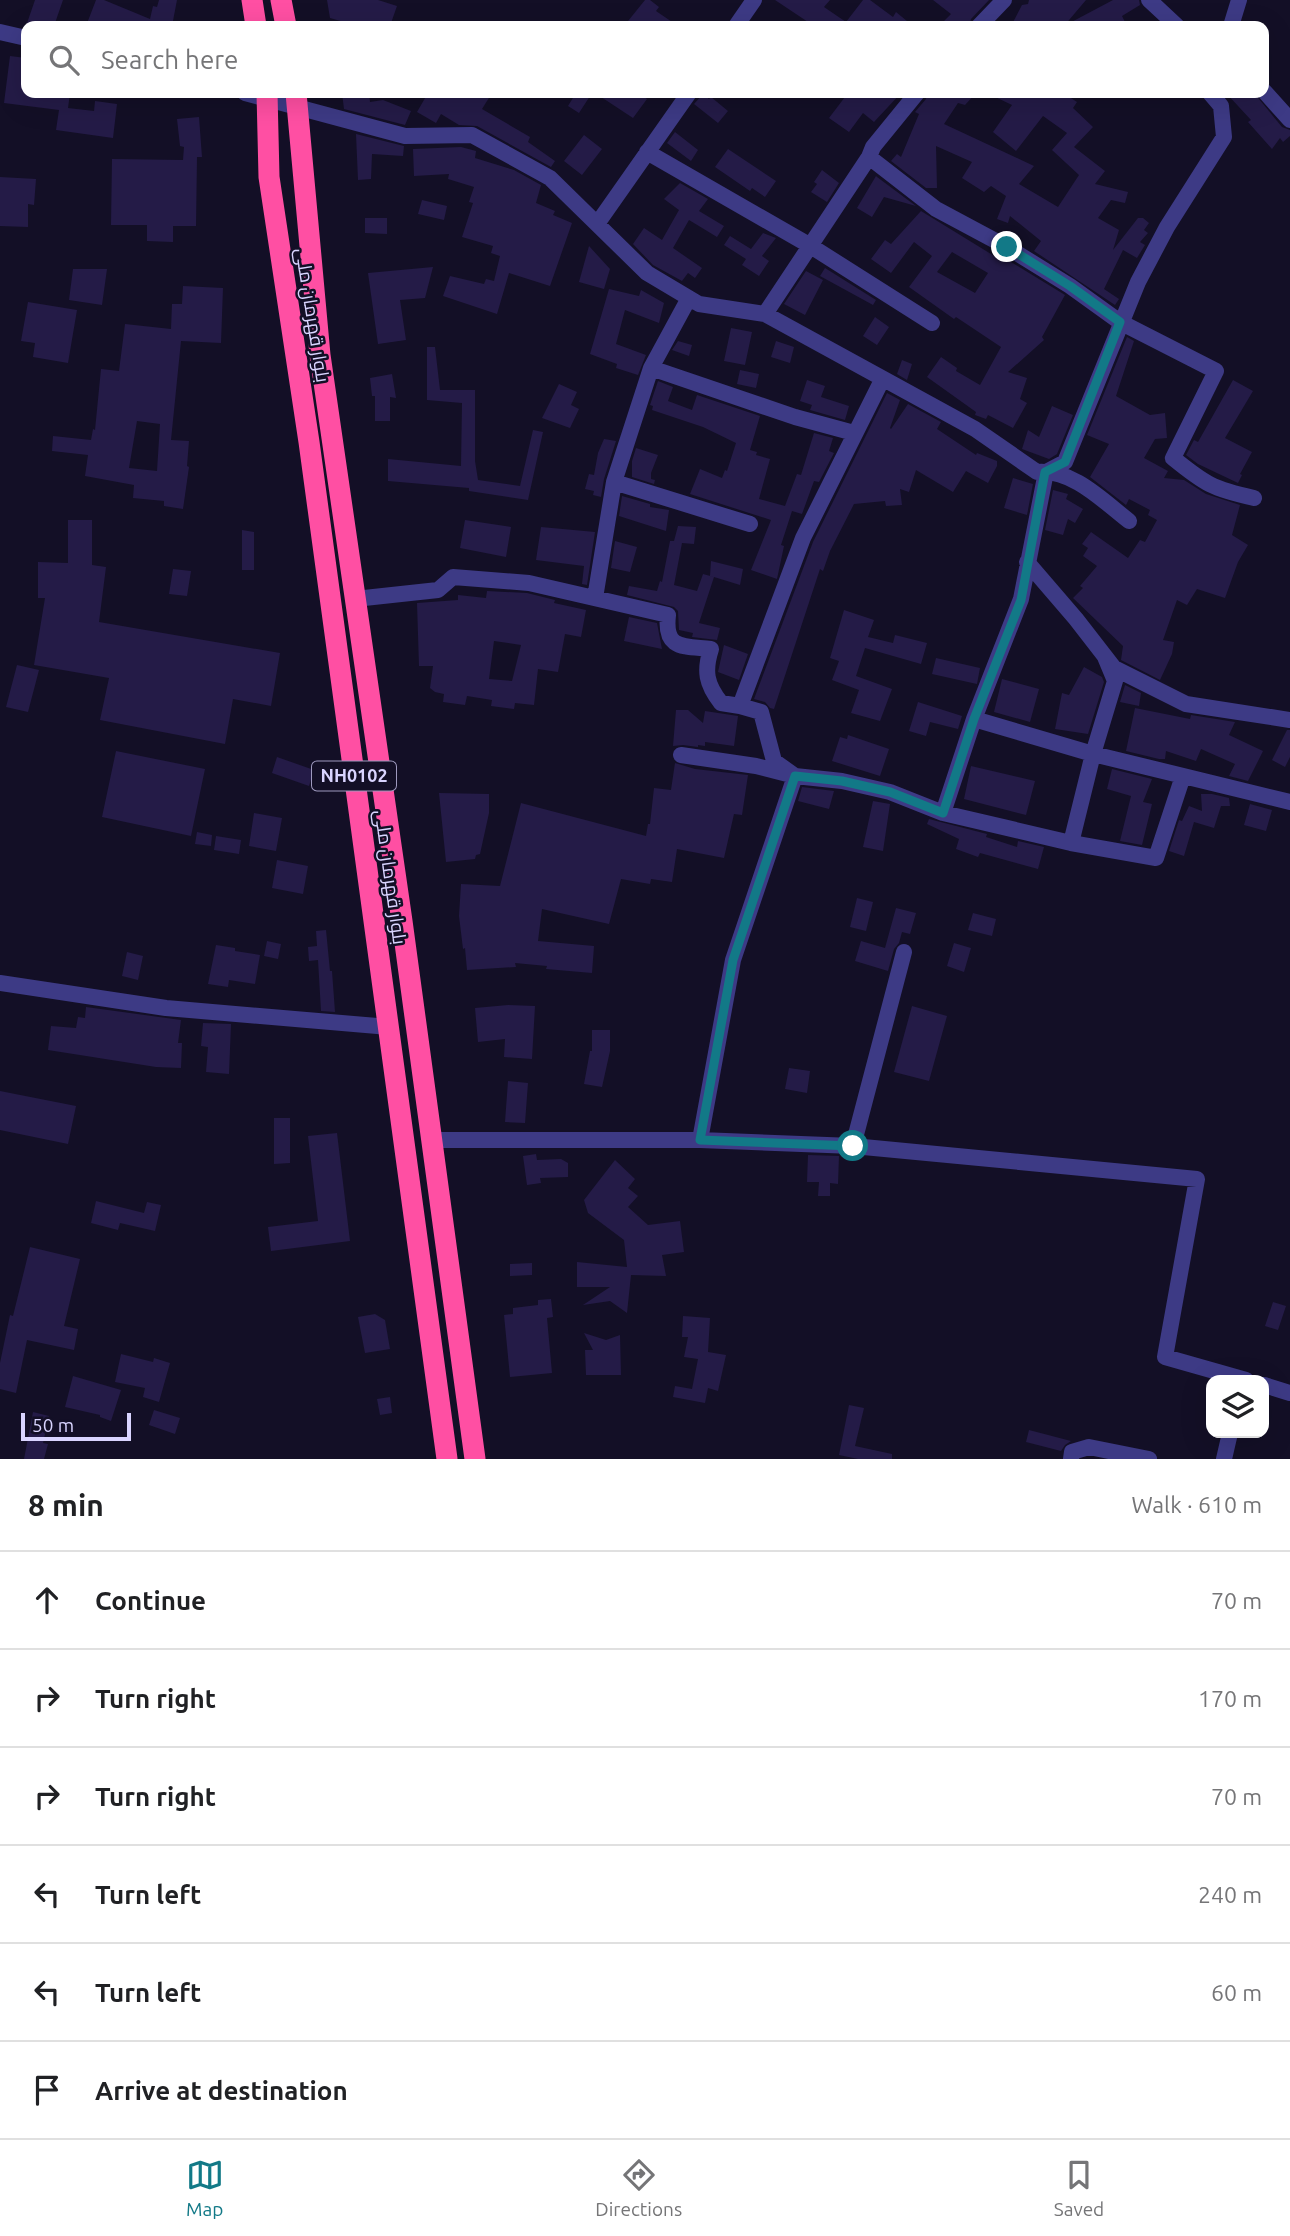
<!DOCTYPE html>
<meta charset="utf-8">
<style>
body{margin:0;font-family:Ubuntu,Cairo,sans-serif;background:#f2f2f2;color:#202124}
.controls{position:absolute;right:21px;bottom:21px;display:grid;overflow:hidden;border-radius:14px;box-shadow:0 7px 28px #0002}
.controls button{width:63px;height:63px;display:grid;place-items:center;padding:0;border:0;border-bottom:2px solid #e0e0e0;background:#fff;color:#202124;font:35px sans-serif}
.scale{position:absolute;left:21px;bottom:18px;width:110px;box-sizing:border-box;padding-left:7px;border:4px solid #d9d4ff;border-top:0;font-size:19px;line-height:24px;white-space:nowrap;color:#d9d4ff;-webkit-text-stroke:5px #130f26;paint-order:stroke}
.stop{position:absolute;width:21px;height:21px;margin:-16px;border:5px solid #127987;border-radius:50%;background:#fff}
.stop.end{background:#127987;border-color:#fff;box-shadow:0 2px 7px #0008}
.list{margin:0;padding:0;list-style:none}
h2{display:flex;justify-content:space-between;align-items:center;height:91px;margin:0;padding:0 28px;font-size:30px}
h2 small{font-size:23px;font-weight:400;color:#757577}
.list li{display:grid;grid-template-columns:46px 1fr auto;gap:21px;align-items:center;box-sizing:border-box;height:98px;padding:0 28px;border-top:2px solid #e0e0e0}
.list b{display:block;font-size:26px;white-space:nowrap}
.list em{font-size:23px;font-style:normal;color:#757577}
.icon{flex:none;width:38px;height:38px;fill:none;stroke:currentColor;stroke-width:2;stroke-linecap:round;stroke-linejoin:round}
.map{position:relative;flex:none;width:1290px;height:1459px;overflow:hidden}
.search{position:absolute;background:#fff;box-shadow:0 7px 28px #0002;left:21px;right:21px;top:21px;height:77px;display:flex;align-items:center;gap:18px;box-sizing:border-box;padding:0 24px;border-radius:14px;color:#757577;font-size:26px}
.sheet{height:679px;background:#fff}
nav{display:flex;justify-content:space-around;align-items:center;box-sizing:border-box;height:98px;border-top:2px solid #e0e0e0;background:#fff;font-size:19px;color:#757577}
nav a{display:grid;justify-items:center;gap:4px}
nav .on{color:#127987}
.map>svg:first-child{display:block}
.building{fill:#241b47;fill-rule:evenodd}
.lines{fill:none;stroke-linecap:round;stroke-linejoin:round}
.minor{stroke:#3d3a85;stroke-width:16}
.highway{stroke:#ff4fa3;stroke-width:21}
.route{stroke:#127987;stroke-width:9}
.labels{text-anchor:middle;stroke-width:5;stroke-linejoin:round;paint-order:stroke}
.shield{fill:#130f26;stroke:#9e99be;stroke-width:2}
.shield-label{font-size:18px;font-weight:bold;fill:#d9d4ff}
.street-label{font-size:19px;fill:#d9d4ff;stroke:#130f26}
</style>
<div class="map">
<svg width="1290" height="1459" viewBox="0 0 1290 1459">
<rect width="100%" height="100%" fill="#130f26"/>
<!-- building -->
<path class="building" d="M35,0H63L54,26H26Z
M96,0H104L150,19L153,6L157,7L159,0H177L172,26H86Z
M327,0H378L397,6L390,26H358L330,18Z
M645,0H650L659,7L656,11L678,26H624Z
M775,0H830L824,7L846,22L863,0H870L893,17L896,12L913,26H814Z
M933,0H989L971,19L969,26H939L951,14Z
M1029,0H1086L1064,26H1011L1022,5L1028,4Z
M1113,0H1139L1140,5L1122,16L1127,26H1064Z
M10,56L26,58L24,90L26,93H70L68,108L94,111L95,101L117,104L113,138L56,130L59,110L4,103Z
M342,93H369L370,102L383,100L411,111L405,125L344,109Z
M428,93H492L482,109L530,137L528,142L555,161L551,167L477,126L459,125L441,114L436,123L417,112Z
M576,93H592L579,113L568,106Z
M595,93H638L647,99L633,118Z
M848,93H901L874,122L863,113L849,132L829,118Z
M927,93H976L965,105L958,103L944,124L1034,166L1019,184L1058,207L1079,175L1052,150L1067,133L1043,116L1016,151L993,132L1012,105L987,93H1063L1077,102L1073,108L1093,127L1074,147L1105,171L1095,184L1128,192L1125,203L1111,200L1098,218L1119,230L1113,250L1138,218H1143L1149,223L1144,230L1148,233L1140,242L1145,245L1137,258L1123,250L1104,289L1119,299L1115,305L1034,251L1041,241L1010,216L1008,223L997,219L1006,196L991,186L984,192L962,178L972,162L936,146L937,188H926L891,161L897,154L901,157L919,114L915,112L926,99Z
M1226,93H1254L1282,127L1290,130V136L1283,142L1280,138L1272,149L1248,122L1251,120Z
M703,94L709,99L711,97L728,111L718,123L694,104Z
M199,117L202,157H197L196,226H173V242L147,241V225H111L112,159L183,160L184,147L180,146L177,119Z
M675,132L698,150L691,161L667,143Z
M356,134L404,146L403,156L372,154L371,179L358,180Z
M584,135L602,149L582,175L564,161Z
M461,147L476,151L475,158L514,170L541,185L536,203L555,211L553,215L572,223L550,286L509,273L497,314L443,296L450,276L484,284L486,279L494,281L500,256L491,253L493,246L462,237L473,203L469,202L474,187L448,179L449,174L414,176L413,149Z
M728,149L776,181L765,197L752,188L750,191L715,167Z
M822,170L839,183L827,202L811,192L817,184L814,182Z
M876,176L877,177L916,206L884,197L872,217L857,208Z
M0,177L36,179L34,205L28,204V227L0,226Z
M680,183L708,199L699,211L724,226L717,237L689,220L673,248L702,268L695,278L688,273L682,281L653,265L633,244L644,228L662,240L679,210L664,199Z
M422,200L447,206L444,220L418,214Z
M921,211L1004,262L1006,259L1065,295L1042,337L1044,340L1008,372L1027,378L1020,399L1027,403L1013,428L988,415L986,419L975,415L976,412L927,377L941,357L957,368L956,371L980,385L1001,347L956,317L954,319L909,287L932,256L914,242L891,273L871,259L885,240L891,244ZM952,252L988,273L975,293L937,272Z
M365,218H387V234L365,233Z
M763,233L776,238L762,256L769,261L759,276L742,265L746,259L724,245L730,236L751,249Z
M589,246L610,269L604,289L579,282Z
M433,267L425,298L400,300L406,340L378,344L368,273Z
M825,268L876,300L873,305L820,276Z
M73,269H107L102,305L69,300Z
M806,271L823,280L805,315L784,304Z
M183,286L223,288L221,343L181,341L171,440L189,441L187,466L189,467L183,509L164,506V501L133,498L134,485L85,476L88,455L52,451L53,436L91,440L93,429L95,430L101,369L119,371L125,324L171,329L172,304H182ZM137,421L160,424L157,471L129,468Z
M609,289L639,296L641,290L664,303L659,323L625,310L616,344L646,355L638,375L616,368L617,364L590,354Z
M28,302L77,310L68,363L33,357L35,343L21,341Z
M875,317L889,327L877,345L863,336Z
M731,328L752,332L745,365L724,361Z
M1127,337L1134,341L1116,396L1150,415L1165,413L1167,438L1155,439L1144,458L1168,471L1164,478L1184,480L1206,494L1240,505L1232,535L1248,545L1238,562L1225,598L1197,589L1187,605L1177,600L1163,640L1174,642L1172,654L1160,680L1121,660L1123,646L1073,598L1083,588L1080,586L1097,566L1083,556L1088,548L1082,544L1091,532L1128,558L1140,540L1145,542L1157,520L1148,515L1150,510L1129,499L1126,505L1090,477L1109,444L1087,435Z
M678,341L692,345L689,356L672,350Z
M776,341L794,347L790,363L771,357Z
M427,347H435L440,390H475V461L478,480L520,486L533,430L543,432L528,500L469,491V488L388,481V459L461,466L462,403L427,400Z
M902,360L912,364L907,380L897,374Z
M740,370L759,374L756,388L737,384Z
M392,374L396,398L390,397V421H375V396H372L370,378Z
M807,380L825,386L821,397L849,406L845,420L810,410L812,405L800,401Z
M1233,380L1253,391L1225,438L1252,452L1240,474L1242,475L1238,483L1198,464L1186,455L1194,440L1198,442Z
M658,381L673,387L668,401L692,410L697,395L760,416L750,450L757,452L756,455L770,459L759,499L785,506L797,474L801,475L814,433L833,438L829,451L834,453L819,482L814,481L802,514L792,511L781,545L784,546L777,579L751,570L771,520L690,494L700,469L722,478L725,470L727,471L736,443L703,427L652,410L653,406L650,405Z
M559,384L577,392L571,405L579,409L570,428L542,418Z
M887,393L900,400L890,428L891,429L908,404L941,422L937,429L976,455L977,453L997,461V466L988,483L966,471L953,492L916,470L909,492L900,489L902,505L886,506L885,501L854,504L830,551L823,571L820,569L774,709L770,708L765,702L754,699L813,542Z
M1052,406L1073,415L1057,454L1049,459L1022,449L1028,430L1039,437Z
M604,439L616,441L604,479L601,497L593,495L594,491L585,489L589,474L594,475L598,453Z
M636,448L658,455L651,473V479L655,480L654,484L632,477V461Z
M1013,478L1033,484L1027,515L1004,508Z
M1053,490L1068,494L1066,499L1083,509L1075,523L1068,519L1063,535L1045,530Z
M622,496L650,504V507L669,510L666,531L619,516Z
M68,520H92V565L106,567L99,622L280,653L271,706L233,699L225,744L100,720L109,678L34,665L45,598H38V562L68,563Z
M465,520L511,527L506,557L460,548Z
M678,526L696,527L694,544L682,543L674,585L697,591L703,574L714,577L710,576L711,561L743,569L740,585L714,577L699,623L720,628L717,640L692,637L693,633L679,630L678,611L674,607L627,595L629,586L657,591L660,581L662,582L670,541H674Z
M541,527L595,532L587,585L582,584L584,566L536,560Z
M242,530L254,532V570H242Z
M615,541L637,547L630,572L611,568Z
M173,569L191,571L187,596L169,594Z
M487,591L527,593L555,600L554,603L586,610L581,637L565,634L558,672L538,669L534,705L515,703L514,709L491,706L492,700L467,696L465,705L443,702L444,694L435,692L430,688L433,666H419L417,603L458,600V595L486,598ZM494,641L521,645L512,681L489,679Z
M844,610L874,620L868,637L893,643L895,635L927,643L921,664L865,648L856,676L892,689L880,721L851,713L859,690L832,680L839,661L830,658Z
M629,617L657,623L662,649L624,641Z
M724,645L748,654L739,680L718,672Z
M936,658L980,668L977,684L932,674Z
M17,665L39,670L28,712L6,707Z
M1084,667L1102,677L1104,682L1088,734L1055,729L1062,693L1069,695Z
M1002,679L1039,689L1030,722L994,712Z
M1125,685L1141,693L1139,706L1120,702Z
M918,702L962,716L958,729L930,722L926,736L909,731Z
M1135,708L1190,719L1191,715L1235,722L1229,735L1263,751L1248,781L1229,776L1235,764L1201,749L1196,761L1166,751L1165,759H1159L1126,751Z
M676,710H688L703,723L705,711L738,716L734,746L705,742V746L698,745V747L683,745L673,746Z
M1287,730H1290V757L1285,767L1272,760Z
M848,735L889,749L880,776L832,761L840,737L847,739Z
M116,751L205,769L191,836L102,817Z
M277,757L314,770L309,786L272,773Z
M675,763L695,769L748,775L742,815L734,814L724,858L677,849L672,882L651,879L650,884L621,879L609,924L542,909L538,941L594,946L592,973L546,969L547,966L515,963L516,967L467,970L465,948L463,949L459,916L461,884L500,886L521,803L646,836L648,824H650L654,788L671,790Z
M971,766L1035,781L1026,815L964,799Z
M1112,769L1152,779L1143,802L1152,804L1142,845L1120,841L1131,796L1107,789Z
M802,787L834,791L829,809L798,801Z
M439,793L489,794V813L480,854L476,855L475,859L446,862Z
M1201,794H1212L1229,798L1230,806H1221L1214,828L1194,822L1184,856L1169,851L1179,820L1182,821L1189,806L1202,811Z
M873,801L890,804L883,851L863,847Z
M1250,804L1272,810L1266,831L1244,825Z
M254,813L282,818L276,851L249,846Z
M929,819L987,834L986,837L1017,847L1018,841L1044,847L1038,869L980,853L978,857L956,849L959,839L927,824Z
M197,832L212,835L211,846L195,844Z
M216,836L241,840L239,854L214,850Z
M277,860L308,866L303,894L272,888Z
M857,898L873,902L866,931L850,927Z
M896,908L916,913L910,934L902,932L899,943L894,949L888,971L855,961L861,941L885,948Z
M973,913L996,919L992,936L968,930Z
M326,930L330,971H332L335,1012L321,1011L318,960L309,961L308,947L317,946L316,931Z
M267,941L281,944L278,959L264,956Z
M954,943L971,948L964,972L947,966Z
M216,945L235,948V951L260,955L255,984L229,980L228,987L208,984Z
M127,952L143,956L138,980L122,976Z
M508,1005L535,1006L532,1059L504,1057L505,1039L478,1042L475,1008Z
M912,1006L947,1016L929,1081L894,1072Z
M86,1007L181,1020L178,1043H182L181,1068L156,1067L48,1050L51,1026L76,1028L78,1017L85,1018Z
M203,1023L231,1024L229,1074L206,1072L208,1047L201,1046Z
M592,1030H610V1051L602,1087L584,1084L590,1051H592Z
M789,1068L810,1071L807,1093L785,1089Z
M508,1081L528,1083L525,1123L505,1122Z
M0,1091L76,1106L68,1144L0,1130Z
M274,1118H290V1163L274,1164Z
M337,1133L350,1241L271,1251L268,1227L318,1221L308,1136Z
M536,1154L537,1160L561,1159L568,1163V1177L540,1178L541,1183L527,1185L523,1156Z
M808,1155L839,1156L838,1184L830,1183V1196H818L819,1182H807Z
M615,1160L635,1179L628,1188L638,1196L628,1207L648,1225L680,1221L684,1252L662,1255L666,1276L631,1275L627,1313L610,1301L583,1305L610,1287H577V1262L627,1267L624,1240L588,1213L584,1200Z
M96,1201L144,1213L147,1202L161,1205L155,1231L120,1223L118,1230L91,1223Z
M30,1247L80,1259L64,1326L78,1329L74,1350L27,1340L16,1393L0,1389V1363L10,1315L13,1316Z
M532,1263V1275L510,1276V1264Z
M551,1299L553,1317L547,1318L552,1373L510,1377L504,1315L513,1314V1308L538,1305V1300Z
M1273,1302L1286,1306L1278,1330L1265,1326Z
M375,1314L385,1320L390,1349L365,1353L358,1317Z
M683,1316L710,1318L708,1352L726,1355L718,1391L708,1388L705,1403L673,1397L675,1386L692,1389L698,1359L684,1357L688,1337H682Z
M584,1333L606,1340L620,1335L621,1375H586L585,1350H593Z
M121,1354L153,1362L154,1358L170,1363L159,1402L143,1397L145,1388L115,1382Z
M73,1376L121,1390L111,1421L100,1417V1415L65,1407Z
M390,1397L392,1413L380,1415L377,1399Z
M849,1405L864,1408L855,1446L892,1454V1459H858L839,1455Z
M154,1410L180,1418L175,1434L149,1425Z
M33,1412L49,1416L43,1443L48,1444L44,1459H24Z
M1029,1430L1071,1441L1065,1445L1061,1451L1026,1442Z"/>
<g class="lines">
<!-- minor -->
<path class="minor" d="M1149,0L1177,26
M736,26L754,0
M979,26L1004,0
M1231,26L1239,0
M0,32L26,38
M1264,91L1290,120
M245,93L405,136L472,135L550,178L647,273L699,304L765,314L975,429L1037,472C1073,469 1103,501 1129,521
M647,152L809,245L932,323
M869,157L936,209L1007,247L1070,286L1120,322L1216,371L1173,458C1205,484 1213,489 1254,498
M597,224L689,93
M765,314L869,157L873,147L917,93
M651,368L795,417L854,433
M614,482L750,524
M1027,562L1076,619L1114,668L1186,704L1290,720
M595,598L614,482L651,368L689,298
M355,599L438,590L453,577L529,583L668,615C664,650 683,646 711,649C704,671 706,684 721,703L740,706
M974,719L1093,754L1290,802
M681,755L756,766L795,776L842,781L890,792L943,813L1071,843L1093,754L1115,681L1105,657
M943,813L974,719L1021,599L1046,472L1065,462L1138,282L1167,227L1224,137L1221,106L1210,93
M1071,843L1156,858L1183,776
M0,983L166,1008L389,1027
M431,1140H700L853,1146L1197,1179L1165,1357L1246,1380
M700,1140L733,960L795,776L774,761L761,712L740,706L803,538L882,380
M853,1146L904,952
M1264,1385L1290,1393
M1071,1459L1072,1452L1089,1447L1149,1459
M1224,1459L1230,1433"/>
<!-- highway -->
<path class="highway" d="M252,0L256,26
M281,0L286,26
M267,93L269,177L309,442L447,1459
M296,93L320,355L402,921L475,1459"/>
</g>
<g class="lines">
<!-- route -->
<path class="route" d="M853,1146L700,1140L733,960L795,776L842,781L890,792L943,813L974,719L1021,600L1045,472L1065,462L1120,322L1070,286L1007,247"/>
</g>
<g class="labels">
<!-- shield labels -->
<rect class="shield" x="312" y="761.5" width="84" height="29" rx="5"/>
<g class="shield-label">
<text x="354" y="782">NH0102</text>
</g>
<!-- street labels -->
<g class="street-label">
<text transform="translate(313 315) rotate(81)" y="7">بلوار قهرمان ملی</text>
<text transform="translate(391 877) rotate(82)" y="7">بلوار قهرمان ملی</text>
</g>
</g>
</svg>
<div class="controls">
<button><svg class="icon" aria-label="layers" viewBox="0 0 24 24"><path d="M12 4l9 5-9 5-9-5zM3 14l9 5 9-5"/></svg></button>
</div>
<div class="scale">50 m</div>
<div class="stop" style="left:853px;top:1146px"></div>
<div class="stop end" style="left:1007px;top:247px"></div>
<div class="search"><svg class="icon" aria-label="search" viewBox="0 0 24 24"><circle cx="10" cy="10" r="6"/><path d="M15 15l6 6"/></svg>Search here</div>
</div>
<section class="sheet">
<h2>8 min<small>Walk · 610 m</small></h2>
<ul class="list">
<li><svg class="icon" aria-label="ahead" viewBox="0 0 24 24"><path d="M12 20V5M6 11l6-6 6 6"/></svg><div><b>Continue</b></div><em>70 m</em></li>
<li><svg class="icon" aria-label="right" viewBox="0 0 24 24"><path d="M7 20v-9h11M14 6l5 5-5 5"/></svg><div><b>Turn right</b></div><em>170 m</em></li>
<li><svg class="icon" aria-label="right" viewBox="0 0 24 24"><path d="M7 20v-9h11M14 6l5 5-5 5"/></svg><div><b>Turn right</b></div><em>70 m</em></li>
<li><svg class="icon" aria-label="left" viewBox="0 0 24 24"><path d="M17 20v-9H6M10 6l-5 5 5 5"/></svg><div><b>Turn left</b></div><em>240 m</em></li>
<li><svg class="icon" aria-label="left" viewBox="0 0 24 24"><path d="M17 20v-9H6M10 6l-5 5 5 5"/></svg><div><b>Turn left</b></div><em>60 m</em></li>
<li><svg class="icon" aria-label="arrive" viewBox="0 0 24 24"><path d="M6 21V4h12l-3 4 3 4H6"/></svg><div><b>Arrive at destination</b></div></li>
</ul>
</section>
<nav>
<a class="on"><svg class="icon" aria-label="map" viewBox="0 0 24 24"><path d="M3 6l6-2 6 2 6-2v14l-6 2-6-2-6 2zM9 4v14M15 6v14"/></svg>Map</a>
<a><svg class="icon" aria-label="directions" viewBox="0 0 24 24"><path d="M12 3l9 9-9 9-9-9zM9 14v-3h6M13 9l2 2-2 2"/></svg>Directions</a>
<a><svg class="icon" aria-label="saved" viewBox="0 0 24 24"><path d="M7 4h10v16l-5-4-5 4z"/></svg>Saved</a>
</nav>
